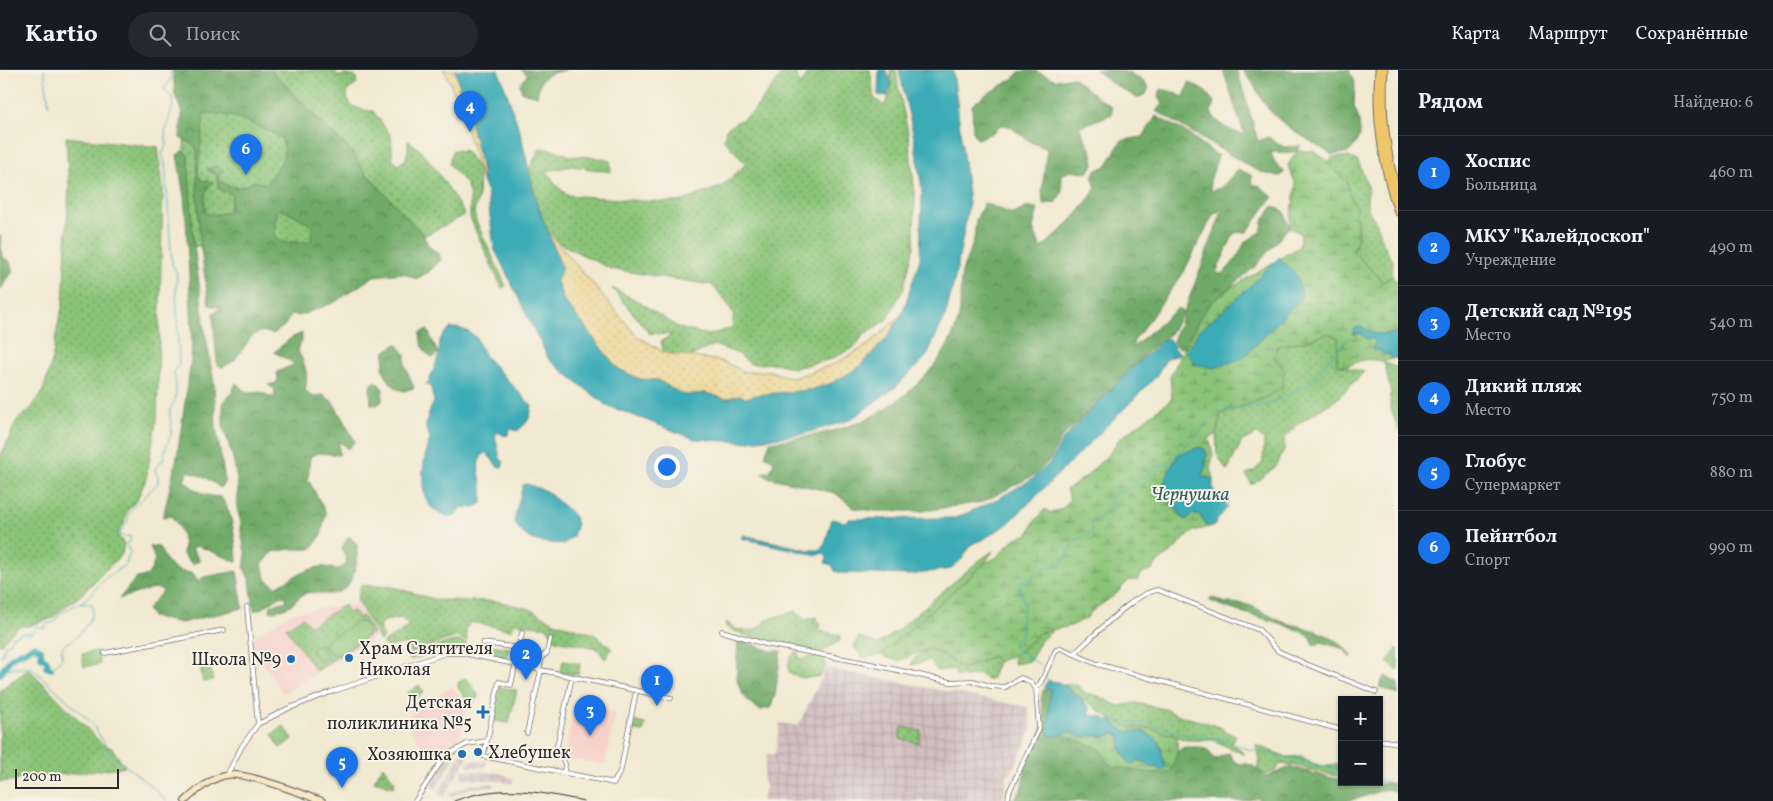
<!DOCTYPE html>
<html lang="ru">
<meta charset="utf-8">
<style>
body{margin:0;font-family:Vollkorn,serif;background:#242831;color:#f1f3f6}
.controls{position:absolute;right:15px;bottom:15px;display:grid;overflow:hidden;border-radius:0px;box-shadow:0 1px 4px #0004}
.controls button{width:45px;height:45px;display:grid;place-items:center;padding:0;border:0;border-bottom:1px solid #363941;background:#171b24;color:#f1f3f6;font:25px sans-serif}
.scale{position:absolute;left:15px;bottom:12px;width:104px;box-sizing:border-box;padding-left:5px;border:2px solid #2b2b2b;border-top:0;font-size:14px;line-height:18px;white-space:nowrap;color:#2b2b2b;-webkit-text-stroke:4px #f7f3e8;paint-order:stroke}
.you{position:absolute;left:666px;top:396px;width:18px;height:18px;margin:-12px;border:4px solid #fff;border-radius:50%;background:#1a73e8;box-shadow:0 0 0 8px #1a73e833}
.badge{display:grid;place-items:center;width:32px;height:32px;border-radius:50%;background:#1a73e8;color:#fff;font-size:16px;font-weight:700}
.pin{position:absolute;translate:-50% -41px;filter:drop-shadow(0 1px 2px #0008)}
.pin::after{content:'';position:absolute;top:26px;width:18px;height:15px;background:inherit;clip-path:polygon(0 0,100% 0,50% 100%)}
.list{margin:0;padding:0;list-style:none}
h2{display:flex;justify-content:space-between;align-items:center;height:65px;margin:0;padding:0 20px;font-size:21px}
h2 small{font-size:16px;font-weight:400;color:#9ea1a6}
.list li{display:grid;grid-template-columns:32px 1fr auto;gap:15px;align-items:center;box-sizing:border-box;height:75px;padding:0 20px;border-top:1px solid #363941}
.list b{display:block;font-size:19px;white-space:nowrap}
.list p{margin:0;font-size:16px;white-space:nowrap;color:#9ea1a6}
.list em{font-size:16px;font-style:normal;color:#9ea1a6}
.icon{flex:none;width:28px;height:28px;fill:none;stroke:currentColor;stroke-width:2;stroke-linecap:round;stroke-linejoin:round}
.map{position:relative;flex:none;width:1398px;height:731px;overflow:hidden}
header{display:flex;align-items:center;gap:30px;box-sizing:border-box;height:70px;padding:0 25px;background:#171b24;border-bottom:1px solid #363941}
header strong{font-size:24px}
nav{display:flex;gap:28px;margin-inline-start:auto;font-size:18px}
.search{width:350px;height:45px;background:#242831;display:flex;align-items:center;gap:12px;box-sizing:border-box;padding:0 18px;border-radius:28px;color:#9ea1a6;font-size:19px}
main{display:flex}
aside{flex:1;background:#171b24}
.map>svg:first-child{display:block}
.built{fill:#f7d0c9}
.industrial{fill:url(#industrial-grid)}
.green{fill:url(#green-dots);stroke:#5b7852}
.forest{fill:url(#forest-crowns);stroke:#4e6a4a;fill-rule:evenodd}
.wetland{fill:url(#wetland-marsh);stroke:#5b7852}
.sand{fill:url(#sand-dots);stroke:#8c8264}
.pitch{fill:#8bc478;stroke:#5b7852}
.water{fill:#3aabb6;stroke:#326b70}
.lines{fill:none;stroke-linecap:round;stroke-linejoin:round}
.stream{stroke:#3aabb6;stroke-width:1}
.river{stroke:#3aabb6;stroke-width:6}
.minor-casing{stroke:#706e65;stroke-width:5.5}
.secondary-casing{stroke:#706e65;stroke-width:8}
.trunk-casing{stroke:#706e65;stroke-width:9}
.minor{stroke:#fff;stroke-width:4}
.secondary{stroke:#f8e8c3;stroke-width:5.5}
.trunk{stroke:#eec569;stroke-width:7}
.rail{stroke:#2b2b2b;stroke-width:1}
.poi-dot{fill:#1f6fb2;stroke:#f7f3e8;stroke-width:2}
.labels{text-anchor:middle;stroke-width:4;stroke-linejoin:round;paint-order:stroke}
.poi-label{font-size:18px;fill:#2b2b2b;stroke:#f7f3e8;text-anchor:end}
.water-label{font-size:19px;font-style:italic;fill:#315e63;stroke:#f7f3e8}
</style>
<header>
<strong>Kartio</strong>
<div class="search"><svg class="icon" aria-label="search" viewBox="0 0 24 24"><circle cx="10" cy="10" r="6"/><path d="M15 15l6 6"/></svg>Поиск</div>
<nav><a>Карта</a><a>Маршрут</a><a>Сохранённые</a></nav>
</header>
<main>
<div class="map">
<svg width="1398" height="731" viewBox="0 0 1398 731">
<defs>
<pattern id="industrial-grid" width="8" height="8" patternUnits="userSpaceOnUse" patternTransform="scale(1.25)"><rect width="8" height="8" fill="#d2bec1"/><path d="M0 4h8M4 0v8" fill="none" stroke="#b4a3a6"/></pattern>
<pattern id="green-dots" width="8" height="8" patternUnits="userSpaceOnUse" patternTransform="scale(1.25)"><rect width="8" height="8" fill="#8bc478"/><path d="M2 2h.1M6 6h.1" fill="none" stroke="#729f63" stroke-width="1.8" stroke-linecap="round"/></pattern>
<pattern id="forest-crowns" width="20" height="18" patternUnits="userSpaceOnUse" patternTransform="scale(1.25)"><rect width="20" height="18" fill="#70aa68"/><path d="M2 6a3 3 0 1 1 6 0M12 15a3 3 0 1 1 6 0" fill="none" stroke="#5c8b56"/></pattern>
<pattern id="wetland-marsh" width="20" height="14" patternUnits="userSpaceOnUse" patternTransform="scale(1.25)"><rect width="20" height="14" fill="#8bc478"/><path d="M1 5h8M5 5V1M11 12h8M15 12V8" fill="none" stroke="#729f63"/></pattern>
<pattern id="sand-dots" width="8" height="8" patternUnits="userSpaceOnUse" patternTransform="scale(1.25)"><rect width="8" height="8" fill="#eeda9e"/><path d="M2 2h.1M6 6h.1" fill="none" stroke="#cb8" stroke-width="1.8" stroke-linecap="round"/></pattern>
</defs>
<rect width="100%" height="100%" fill="#f7f3e8"/>
<filter id="ink" filterUnits="userSpaceOnUse"><feTurbulence type="fractalNoise" baseFrequency=".02" numOctaves="2"/><feDisplacementMap in="SourceGraphic" scale="10" xChannelSelector="R" yChannelSelector="G"/><feConvolveMatrix kernelMatrix="1 2 1 2 8 2 1 2 1" color-interpolation-filters="sRGB"/></filter>
<filter id="wash" filterUnits="userSpaceOnUse"><feTurbulence type="fractalNoise" baseFrequency=".0096" numOctaves="4" result="noise"/><feDisplacementMap in="SourceGraphic" scale="20" xChannelSelector="R" yChannelSelector="G"/><feGaussianBlur stdDeviation="1.12" result="paint"/><feColorMatrix in="noise" values="0 0 0 0 0 0 0 0 0 0 0 0 0 0 0 0 0 1.4 0 .05"/><feComposite in="paint" operator="in"/></filter>
<g filter="url(#wash)">
<rect width="100%" height="100%" fill="#f1e9d1"/>
<!-- built -->
<path class="built" d="M357,535L376,566L283,624L254,579L253,567L291,543L334,536Z
M452,616L467,637L460,666L428,688L405,649Z
M577,633L616,642L605,694L564,689L574,637Z"/>
<!-- industrial -->
<path class="industrial" d="M826,598L1028,637L1032,659L1012,702L1006,706L1003,731H761L766,718L763,711L767,684L775,685L780,653L798,656Z
M462,681L469,685L444,727L438,723Z
M453,684L456,686L436,719L431,714L448,687Z
M470,690L487,691L485,698L467,696Z
M462,700L500,703L514,709L512,714L500,711L461,709Z
M494,713V717L472,718L450,727L449,723L470,715Z"/>
<!-- green -->
<path class="green" d="M185,0L284,62L318,154L315,182L190,176L184,104Z
M271,0H337L335,6L347,5L356,7L357,14L348,20C343,37 361,40 373,41L391,66L393,89L398,95L406,89L408,80V71C428,81 452,125 465,145L424,166L366,103L346,75L328,60Z
M785,0H795L800,17L810,0H870L874,28L884,36L891,23L890,0H896L898,16L908,62L915,125L914,177L903,220L886,250L863,265L856,276L832,289L794,298L776,293L751,294L738,284L714,275L687,288L664,283L661,271L672,265L649,263L612,218L636,230L679,258L708,265L732,258L734,244L725,230L712,215L611,199L557,172L546,159L536,131L528,102L540,78L554,80L571,86L593,87L610,91L611,102L572,96L547,101L555,114L567,125L644,131L680,132L722,116L746,94L724,70L726,59L752,43Z
M66,67L158,77L163,118L157,347L146,409L137,430L126,442L124,453L117,464L124,474L122,484L81,525L57,543L53,548L28,556H20L10,564L0,575V388L17,350L31,339L43,321L52,291L57,259L63,234L69,117Z
M453,80L466,81L479,100L478,129L474,142L476,151L506,216L502,218L478,166L470,147V128L467,115L449,94Z
M1334,87H1348L1358,91L1369,119L1367,126V138L1377,154L1382,171L1393,191L1392,207L1383,212L1353,181L1358,168L1356,137L1349,124L1347,112L1336,102L1328,91Z
M1328,263L1338,268L1337,295L1364,302L1337,329L1296,355L1284,369V380L1275,397L1252,415L1246,404L1254,401L1263,392L1264,370L1257,364L1242,371L1227,401L1217,384L1216,364L1221,344L1264,328L1283,297L1273,286L1277,276L1309,270Z
M1384,292L1398,298V360L1390,335L1391,323Z
M993,481L985,493L881,585L863,588L854,576L859,567L877,574L889,567L981,489Z
M361,515L393,517L437,530L496,531L530,539L554,552L594,564L612,579L605,589L597,578L555,570L547,557L514,553L512,560L470,552L466,559L467,571L455,567L410,582L406,574L386,577L383,573L409,556L402,548L384,551L379,557L384,567L380,571L357,530Z
M344,535L348,543L353,540L358,548L363,546L373,563L316,601L286,558L303,547L310,556Z
M796,541L805,550L816,547L821,554L819,561L840,565V571L821,582C789,575 755,572 726,557L725,554L727,552L735,559L752,561L758,558L768,549Z
M1053,560L1041,570L1030,591L1014,594L1013,584L1018,583L1040,562Z
M454,571L466,573L464,579L439,580L410,590L409,584Z
M484,574L509,578L506,589L482,584Z
M1398,578V601L1387,592Z
M929,579L937,581L955,593L970,597L993,586L998,592L991,610H987L979,604L966,607L956,606L955,599L937,601L930,590L911,595L915,588Z
M798,582L800,589L813,586L823,588L826,594L820,606C808,609 799,609 789,602C788,593 788,585 798,582Z
M204,591L209,592L213,610L203,612L200,595Z
M563,591L580,594L578,605L560,602Z
M29,599L103,675L112,678L125,697L0,712V620Z
M1068,613L1078,616L1086,623L1098,626L1118,636L1136,633L1165,639L1176,644L1220,657L1236,667L1232,672L1245,685L1213,670H1187L1149,658L1130,657L1111,649L1064,615Z
M419,615L424,622L412,630L407,623Z
M500,617L517,620L509,653L492,651Z
M284,656L293,669L280,678L272,664Z
M903,657L921,661L919,673L900,669V660Z
M1256,675L1287,687L1301,686L1312,693L1322,696L1337,694L1342,696V706H1336L1292,695L1280,694L1276,701L1264,705L1258,700L1260,689Z
M383,696L395,712L394,717L374,711Z"/>
<!-- forest -->
<path class="forest" d="M173,0H271L328,60L346,75L366,103L424,166C427,175 431,179 439,183L441,190L430,201L416,209L403,203L374,206L335,232L299,246L292,244L284,256L273,264L262,261L252,266L234,291L223,297L217,295L213,243L221,238L209,235L201,180L197,126V81L194,75L180,68L182,43L175,25ZM204,43C239,44 251,54 281,67L285,81L281,93L266,114L254,111C243,119 227,119 218,108L220,104L224,101L216,95L207,100L216,104L219,119L232,125L229,141L215,145L206,143C204,131 203,121 213,112L201,110L198,103ZM279,139L295,145L312,156L311,170L309,172H282L275,167V151Z
M522,0H565C545,5 541,4 537,26L522,22L520,14L527,5Z
M1033,0L1056,10L1073,7L1097,27L1111,36L1112,44L1079,57L1091,80L1094,93L1088,103L1072,101L1061,104L1062,123L1055,133L1043,134L1042,120L1047,79L1031,72L1009,56L1000,55L995,62L977,69L973,61L972,35L985,25L1013,9L1019,2Z
M1096,0C1118,0 1133,0 1149,17L1146,24L1137,28L1110,12Z
M1223,0H1237L1258,71L1268,67L1284,77L1301,76L1297,81L1286,83L1271,82C1273,91 1277,96 1285,101L1281,106L1266,104L1254,99L1156,41L1163,34L1158,27L1161,19L1170,21L1184,27L1189,12L1206,22L1214,32L1211,42C1217,54 1230,62 1244,64Z
M1242,0H1349L1355,15L1354,36L1359,50L1360,65L1355,75L1349,82L1332,85C1312,71 1288,60 1271,42C1260,30 1255,12 1242,0Z
M1156,46L1189,64L1218,86L1210,111L1211,121L1222,117L1238,99L1251,105L1252,114L1260,116L1273,127L1247,162L1234,163L1216,203L1223,204L1237,188L1245,172L1261,162L1264,148L1273,136L1284,141L1289,157L1256,196L1209,235L1199,250L1185,279L1177,277L1173,271L1223,139L1213,145L1182,205L1134,271L1132,278L1178,238L1183,242L1171,263L1149,280L1112,319L1061,368L1050,390L1036,404L983,432L923,441H875L854,438L835,423L767,407L762,403L770,401L774,392L765,385L770,372C798,368 826,364 852,355C898,338 944,298 958,251C962,235 959,218 962,202C964,192 970,182 973,173C975,166 975,158 976,150C978,144 982,139 984,133L1013,144L1028,137L1038,139L1033,158L1041,178C1063,160 1081,142 1096,118L1092,106L1095,101L1106,96L1122,70L1143,67Z
M183,81L188,85L193,167L205,261L214,313L216,357L225,411L221,418L206,408L188,401L184,410C195,421 206,427 221,427C233,442 236,473 237,492L198,476L192,478L200,491L192,494L183,485C185,469 182,459 171,446L163,447L177,387L191,291L192,259L186,149L184,126L177,85Z
M0,165L2,188L9,190L13,201L0,220Z
M427,259L438,283L433,288C423,282 421,275 420,263Z
M302,263V271L297,280C305,293 309,304 305,320L312,326L323,325L333,332L355,371L348,379L339,371V385L318,383L310,387L308,409L326,443L321,466L311,479H290L272,482L262,495L266,509L276,517C289,509 304,500 319,497C332,495 336,505 347,493L342,478L349,466L357,474C358,493 355,521 331,524C322,525 313,520 304,524C298,527 294,534 289,536C283,539 276,540 270,542L271,535L287,531L285,526C271,528 269,538 254,541L250,511L244,498L246,486L241,462V452L237,439L238,424L237,410L233,388L223,356V333L232,323L236,313L248,323L261,322L274,328L275,319L268,315L276,313L278,309L277,302L295,294L274,282L291,268Z
M397,274L405,284V295L414,318L404,321L397,319L388,310L383,299L385,281Z
M376,311L383,319L382,331L377,335L371,334L370,316Z
M150,476L159,477C168,495 171,502 193,503L198,511L204,507L237,501L243,538L181,553L152,547L147,539L164,520L154,518L119,529L136,508L147,506L152,498L155,490Z
M1210,528C1219,528 1222,533 1228,533C1237,534 1243,533 1251,536C1262,540 1272,548 1283,552C1312,560 1330,561 1352,585L1351,588L1344,579L1321,572L1315,576L1312,573L1311,567C1280,549 1243,546 1210,531Z
M738,569L771,581H781L775,626L770,638L760,640C730,622 737,600 738,569Z
M1385,606L1398,613V625L1380,617L1383,608Z
M1050,619L1048,665L1053,667L1060,664L1094,676L1129,698L1145,702L1171,700L1177,682L1184,677H1200L1208,680L1214,689L1229,683C1238,700 1241,690 1253,696C1257,699 1262,704 1266,707L1290,697L1336,709L1342,708V712H1367L1377,715L1387,713L1398,716V722L1386,719L1360,728L1346,731H1259L1258,728L1244,731H1013L1020,722L1023,712L1026,694L1040,666L1044,649L1041,630L1043,620Z"/>
<!-- wetland -->
<path class="wetland" d="M1297,81H1313L1328,91L1336,102L1347,112L1349,124L1356,137L1358,168L1353,181L1383,212L1392,207L1398,212V262C1383,265 1374,266 1362,257L1353,264C1362,263 1370,265 1376,272L1372,279L1389,284L1392,289C1379,294 1375,288 1364,290C1351,292 1353,298 1337,295L1338,268L1328,263L1309,270L1277,276L1274,287L1285,300L1282,318L1264,328L1221,344L1216,364L1209,368L1213,386L1210,397L1213,409L1200,406L1206,397V389L1179,384C1174,392 1162,411 1164,420C1165,426 1180,445 1184,449L1189,448L1191,444L1201,446L1205,454L1209,457C1204,459 1199,459 1194,461C1187,465 1182,472 1177,477C1168,486 1158,490 1151,501L1142,503L1138,510H1129L1115,525L1092,541L1087,548L1071,556L1040,562L1018,583L998,592L993,586L963,599L937,581L929,579L898,591L881,585L985,493C989,491 996,489 999,485C1011,473 1010,467 1028,465L1034,452L1045,439L1051,443L1063,438L1070,429L1066,420L1085,407L1109,384L1119,369L1172,329L1170,307L1199,250L1209,235L1229,219L1299,177L1301,164L1289,157L1296,115L1288,95Z
M1111,649L1130,657L1149,658L1176,666C1180,678 1175,689 1171,701L1161,704L1114,697L1105,690L1102,681L1094,676L1060,664L1071,662L1082,668L1092,666L1105,667L1114,663L1120,665V677L1124,685L1137,691H1143L1150,697L1158,698L1164,693C1160,685 1163,678 1157,670C1151,668 1152,666 1147,663C1136,655 1127,671 1111,649Z"/>
<!-- sand -->
<path class="sand" d="M443,0H455C465,37 480,76 483,114L461,41L447,5Z
M546,159L637,266L665,283L721,291L745,302L769,301L793,308L834,294L868,275L902,244L886,269L858,298L832,313L810,320L757,325L746,328L739,325L726,329L706,323L683,325L658,310L639,309L617,298L599,276L563,229L557,211Z"/>
<!-- pitch -->
<path class="pitch" d="M359,551C386,560 347,580 338,585L330,583L324,576L327,570Z
M319,574L327,587L319,592L311,579Z
M97,581L100,594L84,597L82,584Z
M465,608L468,610L478,625V627L472,633L468,632L458,617V613Z
M632,651L645,654L643,662L630,660Z"/>
<!-- water -->
<path class="water" d="M455,0H498L502,9L521,65L536,131L562,198L557,211L563,229L617,298L639,309L658,310L683,325L706,323L726,329L739,325L746,328L757,325L810,320L832,313L858,298L886,269L902,244L920,189L922,119L913,63L899,0H953L969,133L956,204L945,247L926,287L897,316L850,350L803,364L743,372L695,369L606,335L549,290L494,178L487,122L483,114L482,98L471,55Z
M879,0H886L891,13L888,26L878,25Z
M1279,187L1297,206L1302,227L1243,288L1214,298L1194,294L1186,281L1198,262L1246,220Z
M1362,257C1374,266 1383,265 1398,262V288L1392,289L1389,284H1383L1380,280L1373,281L1372,279L1376,272L1373,269H1366L1361,263L1353,264L1355,258Z
M451,258H459L469,262L476,267L484,285L532,336C530,349 528,353 517,361L512,359L509,361L508,365L505,366L498,362L495,366L500,388L504,392L502,397L497,396L486,382C475,391 479,400 481,412C483,419 482,427 482,433L474,438L462,437L456,446C448,447 442,445 435,440C418,430 422,396 427,379C427,376 430,372 430,368C429,365 426,362 426,358C426,349 430,339 434,332L431,318L426,314L429,311C432,303 436,295 438,287C442,271 435,270 451,258Z
M1168,268L1174,275L1175,281L1179,282L1180,285L1167,288L1155,308L1009,453L984,469L972,474L962,489L950,499L909,505L841,503L835,501L832,495L825,493L827,487L824,483L816,485L741,468L743,465L809,480H819L825,474L832,449L844,452L849,449L956,448L996,430L1032,409L1050,393L1063,369L1134,296L1163,270Z
M1199,377L1205,379L1208,385L1206,389V397L1201,406L1213,409V420L1228,436C1224,443 1217,448 1214,456L1209,457L1205,454L1201,446L1191,444L1189,448L1185,450C1181,445 1165,425 1164,421C1161,412 1174,392 1179,384Z
M527,414L546,421L572,443L577,454L573,466L564,474C541,472 526,474 514,451L523,415Z
M1048,611L1059,612L1084,631L1090,639L1089,645L1101,646L1107,650L1111,649L1115,655L1129,663L1134,660L1135,662L1138,661L1148,663C1152,668 1157,668 1160,675C1164,682 1161,688 1166,695L1164,700L1160,701L1158,698L1150,697L1143,691H1137L1133,694L1128,692L1120,677V665L1114,663L1105,667L1092,666L1082,668L1071,662L1053,667L1048,665L1050,619L1045,620L1044,616Z"/>
<g class="lines">
<!-- stream -->
<path class="stream" d="M44,0L49,35
M0,585H2L5,575L10,573L12,567L22,563H32L37,556L44,559L46,554L55,552L59,544L86,529L106,508L126,494L130,482L127,476V473L130,471L131,468L129,466L124,467L119,464L128,450V443L158,413V407L155,400L157,395L163,390C164,381 168,372 171,364C173,356 169,348 170,340C171,336 174,333 175,329C177,320 175,310 174,301L179,295L176,217L177,204L172,194L165,93L162,84L167,74L165,61L167,57L174,29L165,21V17C171,9 172,11 171,0
M1040,595L1022,582L1014,578V570L1021,566L1022,541L1025,537L1019,514L1022,511L1026,513L1032,509L1034,504L1047,498L1057,496L1062,493L1076,470L1091,464L1092,461L1091,452L1099,449L1102,443H1107L1111,440L1110,429L1115,423L1129,419L1140,408L1148,406L1150,404L1155,396C1159,395 1163,397 1166,394C1185,379 1201,360 1218,341L1266,335L1305,316L1352,265
M4,598H32L91,652L111,684L155,719L166,731
M51,599L62,588C62,585 61,579 63,576C65,573 70,572 73,570C81,562 97,547 92,534H80
M1046,607L1048,611
M1112,652C1126,649 1140,657 1150,652L1153,655L1195,667L1216,668L1250,680L1298,689L1317,696L1342,699
M1379,711L1398,714"/>
<!-- river -->
<path class="river" d="M0,604L11,588L19,583L25,582L33,576L41,580V587L46,590L48,594L46,597L51,599"/>
</g>
</g>
<g filter="url(#ink)">
<g class="lines">
<defs>
<path id="minor" d="M247,537L258,654
M722,561L765,574L866,593L950,612L973,611L990,616L1005,617L1021,608L1029,611L1036,618L1041,612L1056,580L1061,578L1097,594L1342,660
M483,573L519,578
M105,583L224,560
M1074,584C1093,567 1136,521 1158,520L1259,560L1278,581L1306,594L1376,622
M539,600L542,587L547,583L550,569
M527,663L541,600
M1379,670L1398,673
M487,671L499,612L511,615L522,563
M564,702L565,694L557,676L572,607
M227,705L242,676L258,654L287,639L331,622L446,583H463L671,628
M415,731L445,686L467,674L487,671L483,686L614,713L621,699L636,621
M1008,731L1009,722L1039,659L1036,618"/>
<path id="secondary" d="M185,731C196,721 212,707 228,705C250,703 299,723 322,731"/>
<path id="trunk" d="M1379,0C1375,48 1383,97 1398,142
M1384,0C1381,41 1386,85 1398,125"/>
</defs>
<!-- minor casing -->
<use href="#minor" class="minor-casing"/>
<!-- secondary casing -->
<use href="#secondary" class="secondary-casing"/>
<!-- trunk casing -->
<use href="#trunk" class="trunk-casing"/>
<!-- minor -->
<use href="#minor" class="minor"/>
<!-- secondary -->
<use href="#secondary" class="secondary"/>
<!-- trunk -->
<use href="#trunk" class="trunk"/>
<!-- rail -->
<path class="rail" d="M454,731C501,713 537,722 584,731"/>
</g>
</g>
<!-- markers -->
<g class="poi-dot">
<circle cx="349" cy="588" r="5"/>
<circle cx="291" cy="589" r="5"/>
<path d="M480.5 634.5h5v5h5v5h-5v5h-5v-5h-5v-5h5z"/>
<circle cx="478" cy="682" r="5"/>
<circle cx="462" cy="684" r="5"/>
</g>
<g class="labels">
<!-- poi labels -->
<g class="poi-label">
<text x="359" y="584" text-anchor="start">Храм Святителя<tspan x="359" dy="21">Николая</tspan></text>
<text x="281" y="595">Школа №9</text>
<text x="472" y="638">Детская<tspan x="472" dy="21">поликлиника №5</tspan></text>
<text x="488" y="688" text-anchor="start">Хлебушек</text>
<text x="452" y="690">Хозяюшка</text>
</g>
<!-- water labels -->
<g class="water-label">
<text x="1190" y="430">Чернушка</text>
</g>
</g>
</svg>
<div class="controls">
<button>+</button>
<button>−</button>
</div>
<div class="scale">200 m</div>
<div class="you"></div>
<div class="pin badge" style="left:657px;top:636px">1</div>
<div class="pin badge" style="left:526px;top:610px">2</div>
<div class="pin badge" style="left:590px;top:666px">3</div>
<div class="pin badge" style="left:470px;top:62px">4</div>
<div class="pin badge" style="left:342px;top:718px">5</div>
<div class="pin badge" style="left:246px;top:105px">6</div>
</div>
<aside>
<h2>Рядом<small>Найдено: 6</small></h2>
<ul class="list">
<li><span class="badge">1</span><div><b>Хоспис</b><p>Больница</p></div><em>460 m</em></li>
<li><span class="badge">2</span><div><b>МКУ &quot;Калейдоскоп&quot;</b><p>Учреждение</p></div><em>490 m</em></li>
<li><span class="badge">3</span><div><b>Детский сад №195</b><p>Место</p></div><em>540 m</em></li>
<li><span class="badge">4</span><div><b>Дикий пляж</b><p>Место</p></div><em>750 m</em></li>
<li><span class="badge">5</span><div><b>Глобус</b><p>Супермаркет</p></div><em>880 m</em></li>
<li><span class="badge">6</span><div><b>Пейнтбол</b><p>Спорт</p></div><em>990 m</em></li>
</ul>
</aside>
</main>
